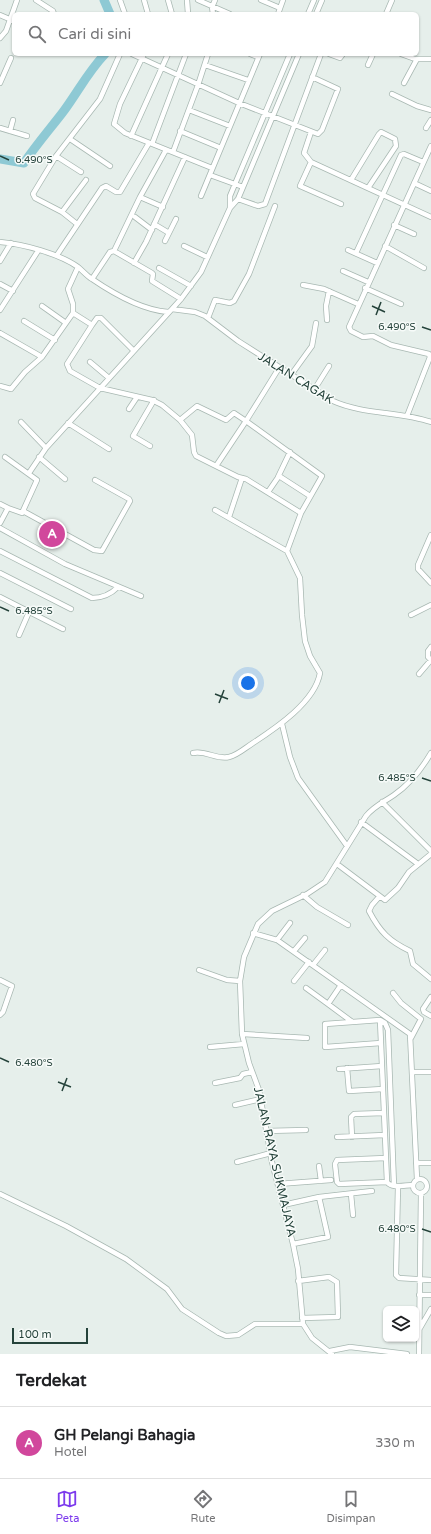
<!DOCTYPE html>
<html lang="id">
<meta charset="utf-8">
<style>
body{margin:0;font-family:"Varela Round",sans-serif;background:#f6f6f6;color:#202124}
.controls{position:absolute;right:12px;bottom:12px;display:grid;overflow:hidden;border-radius:6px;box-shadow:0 1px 3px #0004}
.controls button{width:36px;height:36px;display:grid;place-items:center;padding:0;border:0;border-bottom:1px solid #e0e0e0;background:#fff;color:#202124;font:20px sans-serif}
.scale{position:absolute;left:12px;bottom:10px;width:76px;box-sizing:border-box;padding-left:4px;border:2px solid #24423a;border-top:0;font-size:11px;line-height:14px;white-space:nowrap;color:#24423a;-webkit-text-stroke:3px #f7fbf9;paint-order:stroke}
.you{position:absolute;left:248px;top:683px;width:14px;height:14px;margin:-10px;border:3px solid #fff;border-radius:50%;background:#1a73e8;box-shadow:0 0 0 6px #1a73e833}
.badge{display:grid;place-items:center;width:26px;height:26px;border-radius:50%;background:#7c3aed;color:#fff;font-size:13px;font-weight:700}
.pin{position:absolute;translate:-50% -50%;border:2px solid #fff;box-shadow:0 1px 4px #0006}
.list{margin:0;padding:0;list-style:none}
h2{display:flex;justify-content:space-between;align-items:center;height:52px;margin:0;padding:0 16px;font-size:17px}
h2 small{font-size:13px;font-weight:400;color:#757577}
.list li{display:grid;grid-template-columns:26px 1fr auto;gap:12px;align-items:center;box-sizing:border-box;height:72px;padding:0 16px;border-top:1px solid #e0e0e0}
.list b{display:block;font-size:15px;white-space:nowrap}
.list p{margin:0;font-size:13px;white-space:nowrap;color:#757577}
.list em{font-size:13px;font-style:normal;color:#757577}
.icon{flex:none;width:22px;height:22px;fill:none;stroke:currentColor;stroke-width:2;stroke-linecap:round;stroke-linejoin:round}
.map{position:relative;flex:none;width:431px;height:1354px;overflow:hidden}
.search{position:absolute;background:#fff;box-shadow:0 1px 3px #0004;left:12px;right:12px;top:12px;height:44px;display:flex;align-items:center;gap:10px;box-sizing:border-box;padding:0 14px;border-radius:6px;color:#757577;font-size:15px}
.sheet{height:124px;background:#fff}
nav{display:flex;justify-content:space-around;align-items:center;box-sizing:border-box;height:56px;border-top:1px solid #e0e0e0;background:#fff;font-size:11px;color:#757577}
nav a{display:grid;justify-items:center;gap:2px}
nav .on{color:#7c3aed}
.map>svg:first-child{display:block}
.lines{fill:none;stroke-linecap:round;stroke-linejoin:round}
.river{stroke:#8ec9d4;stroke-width:9}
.street-casing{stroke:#a8b8b2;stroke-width:6}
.street{stroke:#fff;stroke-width:4.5}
.ticks{fill:none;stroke:#24423a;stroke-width:1.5}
.labels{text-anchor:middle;stroke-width:3;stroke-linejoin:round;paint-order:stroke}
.street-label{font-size:12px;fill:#24423a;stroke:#f7fbf9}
.ticks-label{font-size:10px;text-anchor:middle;fill:#24423a;stroke:#f7fbf9;stroke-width:3;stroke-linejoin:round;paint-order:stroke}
</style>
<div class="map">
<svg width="431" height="1354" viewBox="0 0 431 1354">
<rect width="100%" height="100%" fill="#e6efeb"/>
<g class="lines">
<!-- river -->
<path class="river" d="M104,0L110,14
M0,159L24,163C36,145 50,129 63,112C78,92 87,73 105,54"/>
<defs>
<path id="street" d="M36,0L53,11L54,14
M120,0L125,14
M144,0L148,14
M168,0L172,14
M187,0L188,14
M198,0L230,14
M261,0L280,8
M213,14L212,7L215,0
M278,14L283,0
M308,14L314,0
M316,14L322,0
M386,14L392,0
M0,15L14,21
M0,38L6,31L17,0
M132,54L239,103L318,134L322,130L338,89L312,77
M144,54L120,104L114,124L125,133L212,168
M250,54L258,57
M329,54L340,58L343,54
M401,54L415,59H431
M205,65L248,80
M368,65L373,54
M0,83L11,58
M404,83L417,59
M392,94L417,106L431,110
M189,110L230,126
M0,128L27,136
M426,128L431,120
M10,131L13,120
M180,131L221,148
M311,132L304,153L311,162L431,217
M131,136L168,54
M70,139L110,166
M152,144L186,54
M173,152L198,85L208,54
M56,156L81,172
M311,162L300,186L341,204
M210,175L243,187
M351,180L379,134L381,132L395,139L396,146L368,188
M414,183L431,191
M201,196L260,54
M140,197L163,207
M238,199L258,206L265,204L321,54
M230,208V196L235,184L290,54
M62,212L86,180
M135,217L152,230
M77,224L62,212L35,198L33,194L56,156L100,99L120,54
M154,224L169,233L165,241
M394,225L414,234
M169,233L176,219
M0,242C23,244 60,254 78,267C83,271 87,276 92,279C114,294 142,310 168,312
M184,246L207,257
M385,246L424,268
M348,250L377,263
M114,251L152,273L153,274L152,281L181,299
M356,253L401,155L404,154L423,162
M57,255L102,188L106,186L116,192H120L149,143
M0,261L11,243
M134,263L146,242L185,157
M159,268L191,286
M343,271L368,282
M92,279L110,252L114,251L140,197L166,150
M0,284L13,291
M303,285L324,289L358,304
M365,288L401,304
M42,306L66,323
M172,309L195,312L205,316L238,341L333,401C364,415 400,411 431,422
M0,310L38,251
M73,313L92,325L97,318H101L134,351
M208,318L215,300L230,303L234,301L249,274L275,206
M327,320L326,306L329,291
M24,321L55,340
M92,325L67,364L70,371L100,388L152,400L162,405L180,420L192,435L194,452L196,456L238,477L246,479L301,513
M0,333L42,357
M90,362L109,378
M279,368L246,421L322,476L301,513L287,551
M291,375L312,346L316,323
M0,386L11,389L25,372L42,357L73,313V304L68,289L78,267
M314,390L329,366
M129,409L137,397
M407,416L430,357L429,354L391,345L373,336L363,337L351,331L349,327L431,146
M180,420L197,406L226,420L234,413L246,421L216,466
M21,422L46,448
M68,423L109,449
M150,446L133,436L154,400
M39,457L65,479
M29,473L46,448L181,299L201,272L230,208L238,199L299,54
M278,477L290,452
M268,492L279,476L310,496
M0,504L8,508
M23,511L94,550L102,551L130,501L129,499L95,480
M229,517L242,478
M0,523L8,508L22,513L37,480L5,457
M0,528L65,564L141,596
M431,535L418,565V569L431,583
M0,551L92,598C101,598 111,594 118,587
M0,573L71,609
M0,597L63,629
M411,615L431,605
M19,635L29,612
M431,647L428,651V657L431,660
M419,674L431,660
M282,724L290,757L298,778L347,846
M193,753C206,750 216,760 229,757C238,755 245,748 253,743C276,728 315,702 320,673L310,656L305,641L302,615L300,578L287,551L215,510
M382,802L431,851
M361,822L418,864
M337,864L385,900L398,888L409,872L431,854
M303,895L317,907L348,925
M379,897L372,905L369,911C380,932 389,941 410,951L413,964L431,979
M253,933L277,940L410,1034L417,1179
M277,940L290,923
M294,951L305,938
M313,965L325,950
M199,970L227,980L240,981
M0,980L12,986L3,1012L0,1015
M294,981L309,962
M341,985L328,1004L351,1021
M306,988L328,1004
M393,993L401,1003L421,1019L411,1038
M431,997L423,1009L424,1012L431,1016
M380,1020L387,1182C392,1189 405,1185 413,1185
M242,1034L307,1038
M381,1043L325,1047V1024L380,1020L385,1023L388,1030L394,1186
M210,1047L244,1044
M347,1068L349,1091L383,1089
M339,1069L382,1066
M412,1072H431
M215,1083L240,1078L243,1074L252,1072
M235,1105L261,1099
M266,1131L306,1130
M337,1137L385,1135
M352,1137L351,1117L354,1114L384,1113
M386,1158L337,1160L335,1164L337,1182L339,1184L387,1182
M237,1162L271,1153
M416,1163H431
M319,1166L321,1181
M413 1186a7 7 0 1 1 14 0a7 7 0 1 1-14 0Z
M278,1184L331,1180
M398,1186L396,1275L399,1278L431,1280
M0,1194L66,1226L126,1259L167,1289L182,1309L219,1333L226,1336L238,1335L255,1324H303
M351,1194L353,1215
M283,1205L319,1197L372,1191
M293,1244L328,1237L319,1197
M298,1281L329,1277L337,1282L338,1317L302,1318
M419,1295H431
M420,1328L431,1309
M330,1351L350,1347L407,1354
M332,1354L312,1338L303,1324L298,1269L293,1244L272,1162L259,1090L249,1063L242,1034L240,981L244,957L258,924L272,911L307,894L325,882L366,816C374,806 384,802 394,795C410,784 421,770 431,753
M419,1354L421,1193"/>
</defs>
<!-- street casing -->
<use href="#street" class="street-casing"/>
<!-- street -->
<use href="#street" class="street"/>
</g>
<!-- ticks -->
<path class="ticks" d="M0,156L9,160M372,306L385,312M376,315L381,302M422,327L431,330M0,607L9,611M215,694L228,699M219,703L224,690M422,778L431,781M0,1058L9,1062M58,1082L71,1087M62,1091L67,1078M422,1229L431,1232"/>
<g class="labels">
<!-- street labels -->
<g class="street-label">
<text transform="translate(296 378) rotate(32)" y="4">JALAN CAGAK</text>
<text transform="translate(275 1162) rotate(77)" y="4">JALAN RAYA SUKMAJAYA</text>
</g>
</g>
<g class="ticks-label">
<text x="34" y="163">6.490°S</text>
<text x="397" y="330">6.490°S</text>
<text x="34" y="614">6.485°S</text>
<text x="397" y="781">6.485°S</text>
<text x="34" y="1066">6.480°S</text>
<text x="397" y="1232">6.480°S</text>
</g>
</svg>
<div class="controls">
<button><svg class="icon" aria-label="layers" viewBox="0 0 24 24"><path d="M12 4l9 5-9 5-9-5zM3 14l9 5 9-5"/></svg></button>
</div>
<div class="scale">100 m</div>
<div class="you"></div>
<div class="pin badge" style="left:52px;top:534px;background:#d1479c">A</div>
<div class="search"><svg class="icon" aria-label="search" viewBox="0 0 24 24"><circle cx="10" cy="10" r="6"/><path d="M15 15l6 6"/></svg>Cari di sini</div>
</div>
<section class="sheet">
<h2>Terdekat<small></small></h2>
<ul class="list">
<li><span class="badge" style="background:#d1479c">A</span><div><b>GH Pelangi Bahagia</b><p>Hotel</p></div><em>330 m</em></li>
</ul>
</section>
<nav>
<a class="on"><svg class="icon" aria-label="map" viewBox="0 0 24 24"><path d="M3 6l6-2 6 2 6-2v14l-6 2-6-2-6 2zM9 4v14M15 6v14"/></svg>Peta</a>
<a><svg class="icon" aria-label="directions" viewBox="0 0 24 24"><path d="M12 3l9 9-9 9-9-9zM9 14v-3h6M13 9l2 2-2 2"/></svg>Rute</a>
<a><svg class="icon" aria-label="saved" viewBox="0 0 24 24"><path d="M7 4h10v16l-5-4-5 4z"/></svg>Disimpan</a>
</nav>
